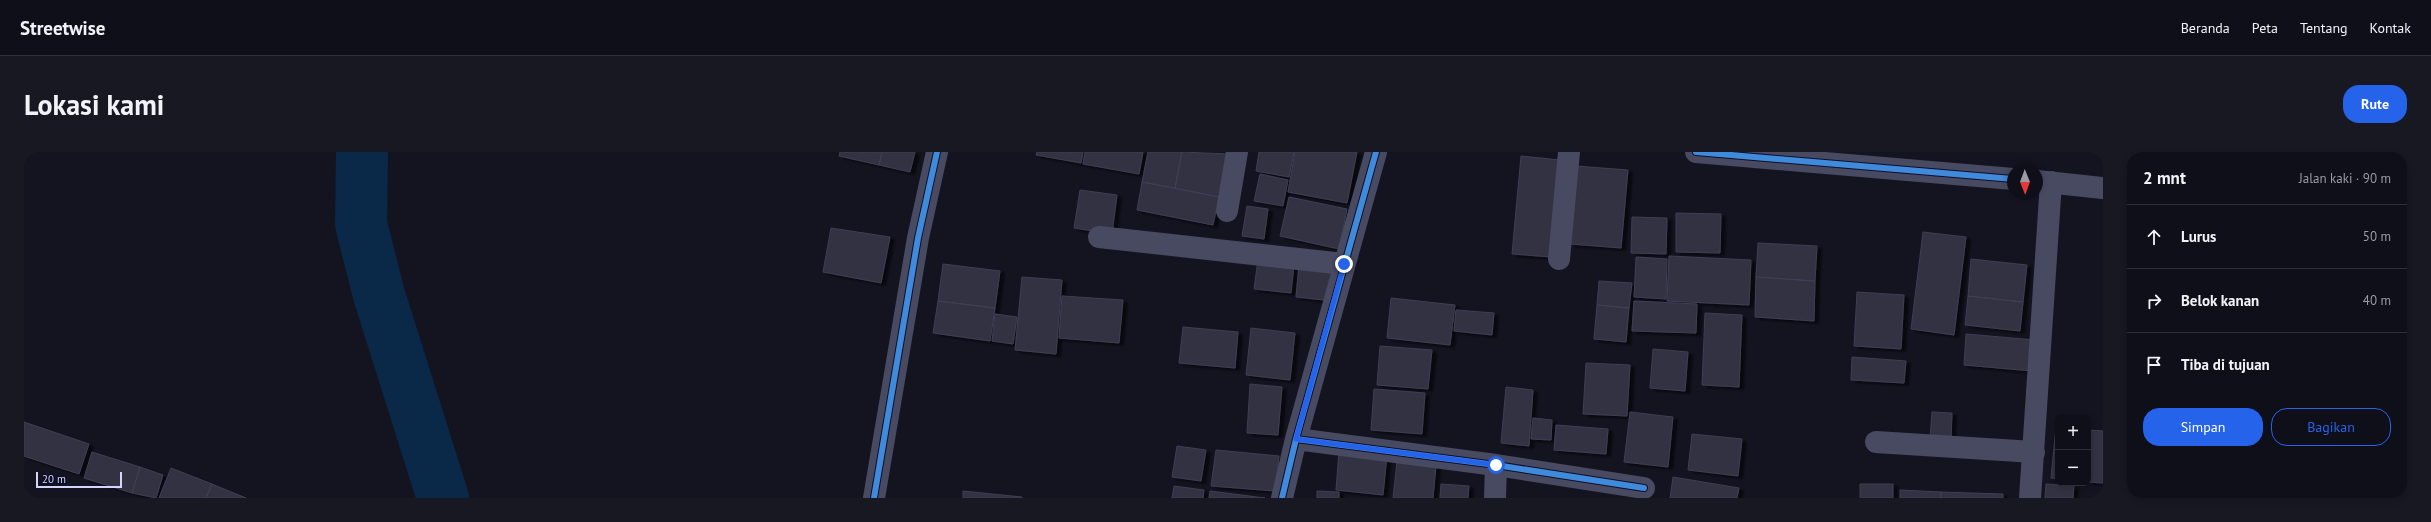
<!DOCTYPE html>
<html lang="id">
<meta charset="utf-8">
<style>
body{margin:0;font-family:"PT Sans",sans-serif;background:#181822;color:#f1f3f6}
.controls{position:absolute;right:12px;bottom:12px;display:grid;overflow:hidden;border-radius:8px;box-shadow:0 2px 6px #0003}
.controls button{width:36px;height:36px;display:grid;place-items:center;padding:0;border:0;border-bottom:1px solid #2f2f38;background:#0f0f19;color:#f1f3f6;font:20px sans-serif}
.compass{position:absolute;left:1983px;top:12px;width:36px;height:36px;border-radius:50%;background:#0f0f19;box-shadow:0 2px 6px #0003;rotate:179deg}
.scale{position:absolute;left:12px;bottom:10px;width:86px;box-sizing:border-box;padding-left:4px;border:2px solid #d4d5ff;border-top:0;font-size:11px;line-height:14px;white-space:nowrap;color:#d4d5ff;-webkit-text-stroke:3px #0e0e27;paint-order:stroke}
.stop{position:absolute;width:12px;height:12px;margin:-9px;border:3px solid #2563eb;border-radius:50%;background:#fff}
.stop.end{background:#2563eb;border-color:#fff;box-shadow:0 1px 4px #0008}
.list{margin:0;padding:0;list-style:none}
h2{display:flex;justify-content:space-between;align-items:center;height:52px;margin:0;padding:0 16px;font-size:17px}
h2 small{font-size:13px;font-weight:400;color:#9b9ca2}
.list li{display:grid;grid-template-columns:26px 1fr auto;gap:12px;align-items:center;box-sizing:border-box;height:64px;padding:0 16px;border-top:1px solid #2f2f38}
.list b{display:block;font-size:15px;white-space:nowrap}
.list em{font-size:13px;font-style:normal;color:#9b9ca2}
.actions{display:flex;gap:8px;padding:12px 16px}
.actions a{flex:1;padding:9px 0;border:1px solid #2563eb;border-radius:16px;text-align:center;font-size:14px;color:#2563eb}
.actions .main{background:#2563eb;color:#fff}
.icon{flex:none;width:22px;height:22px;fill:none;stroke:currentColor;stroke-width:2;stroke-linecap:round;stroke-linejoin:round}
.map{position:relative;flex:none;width:2079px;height:346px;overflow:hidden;border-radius:16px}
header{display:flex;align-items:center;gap:24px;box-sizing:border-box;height:56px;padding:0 20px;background:#0f0f19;border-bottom:1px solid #2f2f38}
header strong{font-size:19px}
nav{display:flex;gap:22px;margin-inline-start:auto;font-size:14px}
.intro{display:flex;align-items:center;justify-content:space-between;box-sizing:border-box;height:96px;padding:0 24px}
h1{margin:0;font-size:28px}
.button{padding:10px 18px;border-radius:16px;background:#2563eb;color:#fff;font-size:14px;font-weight:700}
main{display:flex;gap:24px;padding:0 24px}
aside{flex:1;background:#0f0f19;border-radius:16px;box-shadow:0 2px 6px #0003}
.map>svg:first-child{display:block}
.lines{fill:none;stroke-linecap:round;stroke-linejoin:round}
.river{stroke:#0a2847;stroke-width:52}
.building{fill:#323243;stroke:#3f3e55;filter:url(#shadow)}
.minor{stroke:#484a62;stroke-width:22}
.cycleway-casing{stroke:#0e0e27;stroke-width:8}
.cycleway{stroke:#408adc;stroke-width:6}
.route{stroke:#2563eb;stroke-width:5}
</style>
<header>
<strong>Streetwise</strong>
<nav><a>Beranda</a><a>Peta</a><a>Tentang</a><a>Kontak</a></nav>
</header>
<div class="intro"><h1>Lokasi kami</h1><a class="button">Rute</a></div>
<main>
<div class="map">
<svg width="2079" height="346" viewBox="0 0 2079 346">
<defs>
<filter id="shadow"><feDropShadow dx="4.5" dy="2.5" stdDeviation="1" flood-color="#0009"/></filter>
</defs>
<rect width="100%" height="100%" fill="#141421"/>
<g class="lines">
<!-- river -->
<path class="river" d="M338,0L337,72L355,143L419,346"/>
</g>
<!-- building -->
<path class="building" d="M816,0H858L855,13L815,4Z
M858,0H891L886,20L855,13Z
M1013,0H1059L1057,11L1012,3Z
M1061,0H1119L1115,22L1059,12Z
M1124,0H1158L1151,36L1118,30Z
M1158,0L1204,2L1195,45L1151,36Z
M1235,0H1270L1265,25L1232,19Z
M1271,0H1333L1323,51L1264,40Z
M1497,4L1536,8L1527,105L1488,102Z
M1552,14L1604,18L1597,96L1546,92Z
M1236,22L1264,28L1259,54L1230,49Z
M1118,30L1195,45L1189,73L1113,58Z
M1056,38L1093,43L1088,82L1050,76Z
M1265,45L1323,57L1315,97L1256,84Z
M1223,54L1244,57L1240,87L1218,84Z
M1652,61L1697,62L1696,101L1652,100Z
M1608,65L1643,66L1642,102L1607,101Z
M807,76L866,85L857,131L799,120Z
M1899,80L1942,85L1930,183L1887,177Z
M1734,91L1793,94L1791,129L1732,125Z
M1645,104L1727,108L1725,153L1643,149Z
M1612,105L1643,107L1642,147L1610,145Z
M1947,107L2003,113L1999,150L1944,144Z
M1234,108L1270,113L1267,141L1230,137Z
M919,112L976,119L971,156L914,149Z
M1275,113L1312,117L1309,149L1272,145Z
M998,125L1038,128L1032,202L991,198Z
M1732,125L1791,129L1790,169L1731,165Z
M1575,129L1608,131L1605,156L1573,153Z
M1833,140L1880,143L1877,197L1830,194Z
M1038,144L1099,148L1095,191L1035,186Z
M1944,144L1999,150L1996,179L1941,173Z
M1367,146L1431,153L1426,193L1363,186Z
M914,149L971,156L966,189L909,181Z
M1610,149L1673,152L1672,181L1608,179Z
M1573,153L1605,156L1602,190L1570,187Z
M1432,158L1470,161L1468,183L1430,179Z
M1681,161L1718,163L1715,235L1678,233Z
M971,162L993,165L989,192L968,189Z
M1159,175L1214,180L1211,216L1155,211Z
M1227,176L1271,181L1266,228L1222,223Z
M1942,182L2011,188L2008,219L1940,213Z
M1356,194L1408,198L1404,237L1353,233Z
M1629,197L1664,200L1661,239L1626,236Z
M1828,205L1882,209L1880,231L1827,228Z
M1562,211L1606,213L1603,264L1559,262Z
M1226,232L1258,235L1254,283L1223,281Z
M1482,235L1509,238L1505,294L1477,291Z
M1350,237L1401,241L1398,282L1347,278Z
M1606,260L1649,265L1644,315L1600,310Z
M1908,260L1928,261L1927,288L1906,287Z
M1509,266L1528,268L1527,288L1507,287Z
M0,270L65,292L55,322L0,304Z
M1532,273L1584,277L1582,302L1530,298Z
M2032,275H2034V327L2027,326Z
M2064,278L2079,279V331L2064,330Z
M1668,282L1718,287L1714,324L1664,318Z
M1153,294L1182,298L1177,329L1148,325Z
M1192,298L1255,304L1251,339L1187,334Z
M1315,299L1363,303L1359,343L1312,338Z
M68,300L116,315L108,341L60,326Z
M1373,310L1412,314L1409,346H1369Z
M116,315L139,323L132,346L108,341Z
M147,316L188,332L182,346H135Z
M1649,325L1715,336L1713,346H1646Z
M188,332L222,346H182Z
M1417,332L1445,334L1444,346H1416Z
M1836,332H1869V346H1836Z
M2022,332L2050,334L2049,346H2021Z
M1150,334L1180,338L1179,346H1148Z
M1876,338L1917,340V346H1876Z
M939,339L998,345V346H939Z
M1186,339L1241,346H1185Z
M1293,339L1315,340V346H1293Z
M1917,340L1979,342V346H1917Z"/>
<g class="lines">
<!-- minor -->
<path class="minor" d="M1672,0L1989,27
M2013,29L2079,36
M1203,59L1213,0
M1075,85L1320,112
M1535,107L1545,0
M1272,287L1472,313L1620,336
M1852,290L2010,300
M850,346L894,86L913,0
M1258,346L1272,287L1352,0
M1471,346L1472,313
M2006,346L2027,30"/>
<defs>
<path id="cycleway" d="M1672,0L1989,27
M1272,287L1472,313L1620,336
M850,346L894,86L913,0
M1258,346L1272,287L1352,0"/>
</defs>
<!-- cycleway casing -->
<use href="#cycleway" class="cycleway-casing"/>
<!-- cycleway -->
<use href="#cycleway" class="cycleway"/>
</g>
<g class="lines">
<!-- route -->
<path class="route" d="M1320,112L1272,287L1472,313"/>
</g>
</svg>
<div class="controls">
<button>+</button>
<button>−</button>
</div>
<svg class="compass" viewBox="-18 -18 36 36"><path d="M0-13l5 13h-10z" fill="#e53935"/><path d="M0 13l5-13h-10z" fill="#9b9ca2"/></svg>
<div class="scale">20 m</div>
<div class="stop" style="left:1472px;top:313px"></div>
<div class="stop end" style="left:1320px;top:112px"></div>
</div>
<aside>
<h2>2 mnt<small>Jalan kaki · 90 m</small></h2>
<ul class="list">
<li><svg class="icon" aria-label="ahead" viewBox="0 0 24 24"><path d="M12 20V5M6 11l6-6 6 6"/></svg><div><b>Lurus</b></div><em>50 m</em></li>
<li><svg class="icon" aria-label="right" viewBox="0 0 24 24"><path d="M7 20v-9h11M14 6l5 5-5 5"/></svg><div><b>Belok kanan</b></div><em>40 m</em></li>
<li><svg class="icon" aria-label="arrive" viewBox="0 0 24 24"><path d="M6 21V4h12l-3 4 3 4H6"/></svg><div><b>Tiba di tujuan</b></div></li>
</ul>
<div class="actions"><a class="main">Simpan</a><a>Bagikan</a></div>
</aside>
</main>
